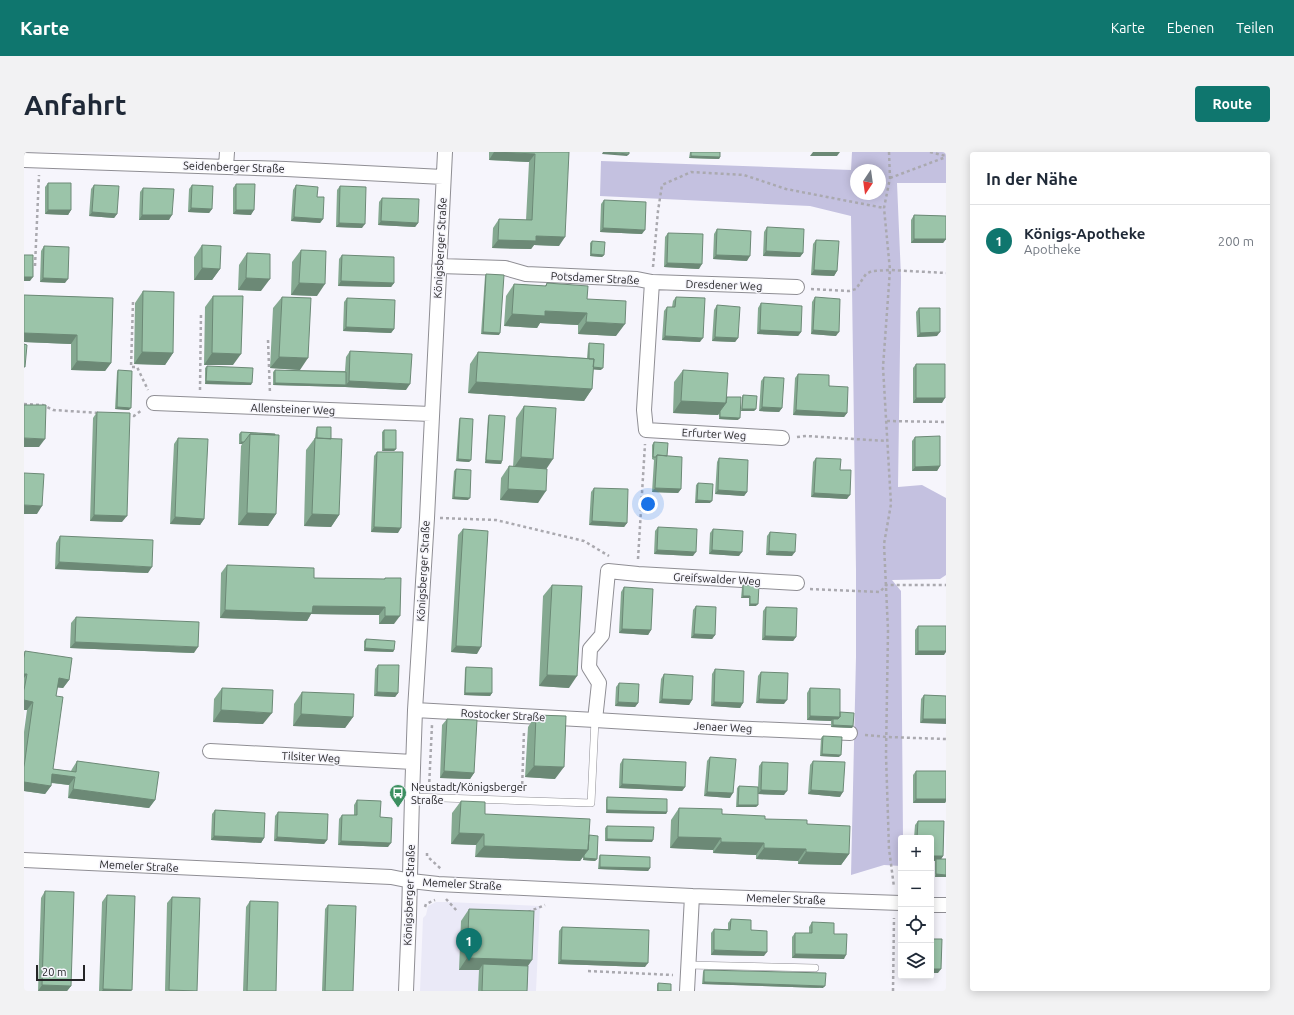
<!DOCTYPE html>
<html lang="de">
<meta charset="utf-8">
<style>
body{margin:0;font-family:Ubuntu,sans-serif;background:#f2f2f3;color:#1f2937}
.controls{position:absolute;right:12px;bottom:12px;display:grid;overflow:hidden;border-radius:4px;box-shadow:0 2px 10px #0003}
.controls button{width:36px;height:36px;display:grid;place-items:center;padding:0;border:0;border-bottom:1px solid #e0e1e3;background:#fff;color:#1f2937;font:20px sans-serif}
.compass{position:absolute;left:826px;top:12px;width:36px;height:36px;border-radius:50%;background:#fff;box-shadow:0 2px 10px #0003;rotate:193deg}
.scale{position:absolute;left:12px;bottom:10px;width:49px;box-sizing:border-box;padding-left:4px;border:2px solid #252527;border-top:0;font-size:11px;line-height:14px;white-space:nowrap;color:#252527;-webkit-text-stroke:3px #f6f5fc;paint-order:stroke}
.you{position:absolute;left:624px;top:352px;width:14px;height:14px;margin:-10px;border:3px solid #fff;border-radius:50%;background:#1a73e8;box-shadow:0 0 0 6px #1a73e833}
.badge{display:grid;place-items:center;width:26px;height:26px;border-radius:50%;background:#0f766e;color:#fff;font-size:13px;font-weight:700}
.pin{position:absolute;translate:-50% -33px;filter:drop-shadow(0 1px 2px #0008)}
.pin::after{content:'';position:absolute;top:21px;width:14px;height:12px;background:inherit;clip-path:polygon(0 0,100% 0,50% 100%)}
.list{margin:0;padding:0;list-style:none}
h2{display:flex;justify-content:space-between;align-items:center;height:52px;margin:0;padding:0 16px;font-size:17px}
h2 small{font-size:13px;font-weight:400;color:#747a83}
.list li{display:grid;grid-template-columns:26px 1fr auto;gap:12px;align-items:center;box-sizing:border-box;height:72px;padding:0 16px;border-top:1px solid #e0e1e3}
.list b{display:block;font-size:15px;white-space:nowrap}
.list p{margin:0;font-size:13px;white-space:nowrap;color:#747a83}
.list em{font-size:13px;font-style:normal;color:#747a83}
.icon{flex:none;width:22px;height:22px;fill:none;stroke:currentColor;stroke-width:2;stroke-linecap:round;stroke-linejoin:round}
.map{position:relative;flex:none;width:922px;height:839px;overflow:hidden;border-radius:4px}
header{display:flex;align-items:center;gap:24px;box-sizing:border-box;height:56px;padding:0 20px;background:#0f766e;color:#fff}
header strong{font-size:19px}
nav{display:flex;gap:22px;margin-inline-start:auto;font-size:14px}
.intro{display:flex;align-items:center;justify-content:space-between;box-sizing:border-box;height:96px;padding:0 24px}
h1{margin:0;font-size:28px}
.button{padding:10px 18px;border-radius:4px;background:#0f766e;color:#fff;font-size:14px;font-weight:700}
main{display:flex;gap:24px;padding:0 24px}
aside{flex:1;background:#fff;border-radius:4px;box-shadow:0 2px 10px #0003}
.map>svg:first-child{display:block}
.built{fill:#eae9f7}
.green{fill:#c4c1e0;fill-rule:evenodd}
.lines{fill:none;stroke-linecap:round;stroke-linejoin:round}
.lane-casing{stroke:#8f8e94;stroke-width:8}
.street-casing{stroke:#8f8e94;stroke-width:16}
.path{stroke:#aaa9af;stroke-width:2.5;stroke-dasharray:3 3;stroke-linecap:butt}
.lane{stroke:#fff;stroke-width:7}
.street{stroke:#fff;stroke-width:14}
.wall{fill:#85a991}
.shaded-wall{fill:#6c8976}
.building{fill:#9bc4a9;stroke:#6c8976}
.labels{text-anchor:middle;stroke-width:3;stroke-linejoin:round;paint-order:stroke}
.street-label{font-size:11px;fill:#252527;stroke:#f6f5fc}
.poi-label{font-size:11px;fill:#252527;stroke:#f6f5fc;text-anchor:start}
</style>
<header>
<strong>Karte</strong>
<nav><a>Karte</a><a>Ebenen</a><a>Teilen</a></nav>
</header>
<div class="intro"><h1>Anfahrt</h1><a class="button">Route</a></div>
<main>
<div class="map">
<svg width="922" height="839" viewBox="0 0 922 839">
<rect width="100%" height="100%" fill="#f6f5fc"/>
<!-- built -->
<path class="built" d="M412,750H423L516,754L512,839H396L399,766L402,763L404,754Z"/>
<!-- green -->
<path class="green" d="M828,0H922V31H873L877,125L874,335L898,333L922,346V423L916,427L868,428L877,439L879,686H877V714L860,713L827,723L832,505V418L827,64L786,54L576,44L577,9L827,18ZM832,18H856V42H832Z"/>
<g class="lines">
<defs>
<path id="lane" d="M388,645L567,651L571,568
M664,813L791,816"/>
<path id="street" d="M0,8L262,17L419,25
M202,15L203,0
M415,114L481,116L502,122L613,127L628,130L620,258L622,278L758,286
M628,130L773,135
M130,251L407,262
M391,558L571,568L575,531L565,515L566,497L578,483L584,419L614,422L773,431
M571,568L705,576L826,581
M186,599L389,610
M0,708L367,725L387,729L414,732L668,744L877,751
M907,753H922
M382,839L385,764L388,645L391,558L403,366L421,0
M663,839L668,744"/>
</defs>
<!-- lane casing -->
<use href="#lane" class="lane-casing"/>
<!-- street casing -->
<use href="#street" class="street-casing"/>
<!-- path -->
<path class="path" d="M865,0L866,26L860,56L866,118L859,215L867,352L860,392L864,478L862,603L865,697L870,735
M906,0L922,4
M866,26L922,5
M11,114L15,23
M629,115L634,59L638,33L667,20L720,23L762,37L860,56
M787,137L825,139L832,137L842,122L848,119L866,118L922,121
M109,150L107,215H113L124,238
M244,188L246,242
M176,238L177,160
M0,252L19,253L29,258L76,261
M103,263L110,264L118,258
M863,269L922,270
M773,285L782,284L863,289
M416,366L472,368L560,389L585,404
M614,407L621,292
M786,437L856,440L862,433H922
M841,583L863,585L922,587
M405,636L408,573
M498,638L500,579
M403,701V704L417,717
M422,747L434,760
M401,755L402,752L411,748
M504,760L521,753
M564,819L649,823
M869,839L870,766"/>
<!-- lane -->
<use href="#lane" class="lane"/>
<!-- street -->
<use href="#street" class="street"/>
</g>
<!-- wall -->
<path class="wall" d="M465,0H545L535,94L510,93L507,97L468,96L469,76L475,67L502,68L505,10L465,8Z
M666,0H696V5L695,7L665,6Z
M24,31L47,58L44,63L21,62V35Z
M212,32L227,63L209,62V36Z
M70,33L93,62L90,66L65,64L67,37Z
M168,33L188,57L185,61L164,60L165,37Z
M272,33L293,45L299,67L296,71L267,69L269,38Z
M316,34L338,76L312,75L313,38Z
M119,36L145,68H115L116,40Z
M358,46L394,71L391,75L354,73L355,50Z
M580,48L618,82L576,80L577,52Z
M890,63L922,64V87L919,91H887V68Z
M743,75L779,101L776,105L739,104L740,80Z
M693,77L723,109L689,107L690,82Z
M644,81L675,117L640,115L641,85Z
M792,88L813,119L810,124L787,123L789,92Z
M568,89L580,103L578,105L566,104V91Z
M178,93L196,117L188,128H170V105Z
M20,94L41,131L16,130L17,99Z
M277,98L293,144L267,143L268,110Z
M223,101L237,139L214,138L215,113Z
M318,103L370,131L367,135L314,134L315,107Z
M462,122L475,183L457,182L461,124Z
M523,131L563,147L592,184L554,182V173L516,171L513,176L480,174L482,144L490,132L521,134Z
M119,139L149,201L141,213L110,212L111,151Z
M0,143L89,146L87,211L81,219L47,218V192L0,190Z
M189,144L209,213H180L181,155Z
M258,145L276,218L246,216L249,156Z
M652,145L676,190L638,188L640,159L643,155H648L649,149Z
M791,145L812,184L787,182L788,150Z
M323,146L370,177L367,181L319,179L320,150Z
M737,151L777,180L774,184L733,182L734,156Z
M693,153L714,186L711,190L688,189L690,158Z
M895,156L913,184L893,185L892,160Z
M565,191L577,218L569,217L568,237L560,249L444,241L446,212L454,200L563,206L564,194Z
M326,199L382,238L321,235L249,233V220L251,218L321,219L322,205Z
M892,212L918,251H889V216Z
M183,214L227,233L181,232V216Z
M94,218L105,258L91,257L93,220Z
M659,218L703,245L714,268L695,267V262L694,263L649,261L650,230Z
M774,222L805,234L823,261L820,265L769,263L771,226Z
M740,225L758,256L755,260L735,259L737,229Z
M719,243L732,257L730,259H717L718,245Z
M500,254L522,317L514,351L476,348L477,326L485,314L489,315L492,266Z
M73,260L98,370L66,369L69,266Z
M465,263L478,309L477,312L461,311L464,265Z
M436,266L447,308L445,310L432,309L435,268Z
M293,275L307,287L315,363L307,375L280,374L282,298L291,286L292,277Z
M360,278L372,297L370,299H358V280Z
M217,280L251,282L252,362L244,374L214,373L217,294L218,292H215V282Z
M891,285L916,314L913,319H888V289Z
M154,286L180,367L176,373L146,372L150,292Z
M630,290L643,304L657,337L654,341L628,340L630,308L628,307V293Z
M353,300L374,381L347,380L350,304Z
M695,306L723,340L720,344L691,342L693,310Z
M792,306L816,318L823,347L787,345L789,310Z
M432,317L444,348L428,347L430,319Z
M674,331L686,351H671L672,333Z
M570,336L603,371L600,375L565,373L567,340Z
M634,375L669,404L630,402L631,379Z
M439,377L453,502L427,500L434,383Z
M689,377L715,404L685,402L686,381Z
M746,380L768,404L742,403L743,384Z
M36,384L124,421L31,417L32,391Z
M203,413L290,426L360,427L361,426L370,472H355V463L287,462L283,469L196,466L197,421Z
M528,433L545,536L515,534L519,444Z
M719,433L732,454H725V446H717L718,435Z
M600,435L627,478L624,483L595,481L597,440Z
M672,454L691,483L688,487L667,486L669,458Z
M742,455L772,485L769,489L738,488L739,459Z
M52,465L170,501L46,496L47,471Z
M894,474L920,503H891V478Z
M342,487L370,498L369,500L340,499V489Z
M1,499L45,528L39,536L33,535L32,544L29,617L47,619L48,617L53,609L131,648L125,656L44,646L45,633L27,631V634L21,642L0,639V580L3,558H0V501Z
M354,513L374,541L371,545L350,544L351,517Z
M442,515L468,541L466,544L440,543L441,517Z
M691,517L719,551L716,556L687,554L688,522Z
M737,520L760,552L732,551L734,524Z
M640,522L668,548L665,553L635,551L637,527Z
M595,531L614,551L611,555L591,554L592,535Z
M198,536L239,572L189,570L190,547Z
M786,536L816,560L829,574L828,576L807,575V569L783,568V541Z
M278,540L329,565L321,576L269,574L270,552Z
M900,543L922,544L896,571L897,547Z
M512,563L531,627L501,625L504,575Z
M423,567L450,621L446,627L416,626L418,573Z
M799,584L815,605L796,604L797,586Z
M686,605L706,646L680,644L683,609Z
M599,607L661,635L658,639L595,636L596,612Z
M789,609L816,645L784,642L786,613Z
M738,610L760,643L734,642V653L732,655H712L713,636L715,634L734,635L735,614Z
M892,619H922V649L921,651H889V623Z
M583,645L643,660L642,662L582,661V648Z
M333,648L356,665L364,695L314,693L315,667L318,663H330V653Z
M437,649L461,662L565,683L573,707L571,709L559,708V705L556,709L451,705L452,693L427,692L428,661Z
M655,656L698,662L783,672L825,702L817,713L774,712V709L732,707V703L689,701V698L646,696L647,668Z
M191,658L240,686L237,691L187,688L188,662Z
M254,660L303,688L300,692L250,689L251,664Z
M894,669H920L919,704L917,707H922V725H911V709L907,708V686H890L891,673Z
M583,674L628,690L581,689V676Z
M576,703L626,716L624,719L574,717L575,705Z
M21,739L47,834L43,839H14L17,746Z
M83,743L107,839H75L78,750Z
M148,745L173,839H141L143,751Z
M226,749L252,839H219L222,755Z
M304,753L329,839H298L301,757Z
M445,757L504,814L503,839H454L455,818H435L437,769Z
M707,767L727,778L740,804L687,803V781L690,777H704V771Z
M788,770L810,782L820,807L768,806V785L771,781H785V775Z
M538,775L621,815L534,812L535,779Z
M680,818L799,836L678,832L679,820Z
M634,831L647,839H633V833Z"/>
<!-- shaded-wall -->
<path class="shaded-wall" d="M470,0L511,2L505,10L465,8Z
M579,0L605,2L603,4L578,2Z
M789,0H816L813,4H786Z
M667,4L696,5L695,7L665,6Z
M167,56L188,57L185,61L164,60Z
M24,58H47L44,63L21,62Z
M212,58H230L227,63L209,62Z
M68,60L93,62L90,66L65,64Z
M118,63H148L145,68H115Z
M270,65L299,67L296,71L267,69Z
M357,69L394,71L391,75L354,73Z
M315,71L341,72L338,76L312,75Z
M579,76L621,78L618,82L576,80Z
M512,84L541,85L535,94L510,93L507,97L468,96L474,88Z
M890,87H922L919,91H887Z
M742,99L779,101L776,105L739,104Z
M567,102L580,103L578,105L566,104Z
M692,103L726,104L723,109L689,107Z
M643,111L678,112L675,117L640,115Z
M178,116L196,117L188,128H170Z
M790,118L813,119L810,124L787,123Z
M0,125H9L6,129H0Z
M19,126L44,127L41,131L16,130Z
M222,126L246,127L237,139L214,138Z
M317,129L370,131L367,135L314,134Z
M275,131L301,132L293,144L267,143Z
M521,159L563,161L554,173L516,171L513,176L480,174L488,162Z
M562,170L601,172L592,184L554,182Z
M322,175L370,177L367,181L319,179Z
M736,178L777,180L774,184L733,182Z
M789,178L815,180L812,184L787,182Z
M459,180L476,181L475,183L457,182Z
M916,180L913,184L893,185L896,181Z
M0,181L53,183L47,192L0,190Z
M641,184L679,186L676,190L638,188Z
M691,185L714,186L711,190L688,189Z
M118,200L149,201L141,213L110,212Z
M188,201L217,202L209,213H180Z
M255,205L284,206L276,218L246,216Z
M53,209L87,211L81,219L47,218Z
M564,215L579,216L577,218L563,217Z
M182,229L228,231L227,233L181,232Z
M325,229L386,232L382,238L321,235L249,233L251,231L322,233Z
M452,230L568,237L560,249L444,241Z
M892,246H921L918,251H889Z
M657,249L702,251L694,263L649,261Z
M93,255L107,256L105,258L91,257Z
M738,255L758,256L755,260L735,259Z
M718,257H732L730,259H717Z
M772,258L823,261L820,265L769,263Z
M696,265L716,266L714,268L695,267Z
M0,286L21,287L15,295H0Z
M217,290H220L218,292H215Z
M360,297H372L370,299H358Z
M497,305L529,307L521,319L489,317Z
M434,307L447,308L445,310L432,309Z
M462,308L478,309L477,312L461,311Z
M916,314L913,319H888L891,315Z
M631,336L657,337L654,341L628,340Z
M484,337L522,339L514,351L476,348Z
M694,338L723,340L720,344L691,342Z
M790,341L826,343L823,347L787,345Z
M430,345L446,346L444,348L428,347Z
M673,348L688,349L686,351H671Z
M0,353L18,354L13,362H0Z
M223,361L252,362L244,374L214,373Z
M288,362L315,363L307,375L280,374Z
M70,363L103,364L98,370L66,369Z
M151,365L180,367L176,373L146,372Z
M568,369L603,371L600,375L565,373Z
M350,375L377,376L374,381L347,380Z
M633,398L672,400L669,404L630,402Z
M688,398L718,400L715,404L685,402Z
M745,399L771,400L768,404L742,403Z
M35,410L128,415L124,421L31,417Z
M719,444H726L725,446H717Z
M726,452H734L732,454H725Z
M289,454L361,455L355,463L287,462L283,469L196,466L201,458Z
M361,464H376L370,472H355Z
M598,477L627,478L624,483L595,481Z
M670,482L691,483L688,487L667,486Z
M741,484L772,485L769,489L738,488Z
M51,490L174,495L170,501L46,496Z
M432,494L457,495L453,502L427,500Z
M341,496L370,498L369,500L340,499Z
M894,499H922V500L920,503H891Z
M0,522H3L0,526Z
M523,523L553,524L545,536L515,534Z
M35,526L45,528L39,536L29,535Z
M353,540L374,541L371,545L350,544Z
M441,541H468L466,544L440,543Z
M638,547L668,548L665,553L635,551Z
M735,547L763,548L760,552L732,551Z
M0,548L9,550L3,558H0Z
M594,550L614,551L611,555L591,554Z
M690,550L719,551L716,556L687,554Z
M197,558L248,561L239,572L189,570Z
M277,562L329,565L321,576L269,574Z
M786,564L816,565L813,569L809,567L807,569L783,568Z
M899,567H922V572L896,571Z
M809,573L829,574L828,576L807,575Z
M798,602L817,603L815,605L796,604Z
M510,614L540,615L531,627L501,625Z
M420,619L450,621L446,627L416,626Z
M28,622L51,625L45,633L23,630Z
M0,630L27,634L21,642L0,639Z
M598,632L661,635L658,639L595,636Z
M49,637L131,648L125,656L44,646Z
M737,638L763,639L760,643L734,642Z
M787,638L819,640L816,645L784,642Z
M683,640L709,641L706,646L680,644Z
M892,647H922V649L921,651H889Z
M714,653H734L732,655H712Z
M583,658L643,660L642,662L582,661Z
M435,681L460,682L452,693L427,692Z
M190,684L240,686L237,691L187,688Z
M253,685L303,688L300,692L250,689Z
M654,685L697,686L689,698L646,696Z
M583,687L629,688L628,690L581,689Z
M317,689L367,691L364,695L314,693Z
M697,690L740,691L732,703L689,701Z
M460,694L564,698L556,709L451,705Z
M740,696L782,697L774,709L732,707Z
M782,700L825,702L817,713L774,712Z
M907,704H919L916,709L912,707L911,709L907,708Z
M560,706L573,707L571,709L559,708Z
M576,715L626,716L624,719L574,717Z
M912,722L922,723V725H911Z
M690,798L743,800L740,804L687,803Z
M771,802L822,803L820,807L768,806Z
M443,806L508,808L500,820L459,812L455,818H435Z
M537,808L624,811L621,815L534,812Z
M907,817H917L914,821H907Z
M680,830L801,834L799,836L678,832Z
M18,833L47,834L43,839H14Z
M79,837L108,838L107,839H78Z"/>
<!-- building -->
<path class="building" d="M470,0H545L541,85L512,84V89L474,88L475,67L508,68L511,2Z
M579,0H605V2Z
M667,0H696V5L667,4Z
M24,31H47V58H24Z
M212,32H231L230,58H212Z
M70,33L95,34L93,62L68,60Z
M168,33L189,34L188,57L167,56Z
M272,33L294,35L293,45H300L299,67L270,65Z
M316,34L342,35L341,72L315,71Z
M119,36L150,37L148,63H118Z
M358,46L395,47L394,71L357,69Z
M580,48L622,50L621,78L579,76Z
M890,63L922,64V87H890Z
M743,75L780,77L779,101L742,99Z
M693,77L727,79L726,104L692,103Z
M644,81L679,82L678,112L643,111Z
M792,88L815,89L813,119L790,118Z
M568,89L581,90L580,103L567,102Z
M178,93L197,94L196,117L178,116Z
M20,94L45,95L44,127L19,126Z
M277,98L302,99L301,132L275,131Z
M223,101L246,102V127L222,126Z
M0,103H9V125H0Z
M318,103L370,105V131L317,129Z
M462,122L480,123L476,181L459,180Z
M523,131L564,134L563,147L602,149L601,172L562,170L563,161L521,159V164L488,162L490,132L522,134Z
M119,139L150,140L149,201L118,200Z
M0,143L89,146L87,211L53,209V183L0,181Z
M189,144H219L217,202L188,201Z
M258,145L287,146L284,206L255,205Z
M652,145L681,146L679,186L641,184L643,155H651Z
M791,145L816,147L815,180L789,178Z
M323,146L371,148L370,177L322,175Z
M737,151L778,154L777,180L736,178Z
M693,153L716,155L714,186L691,185Z
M895,156H916V180L896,181Z
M565,191L580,192L579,216L569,215L570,207H565Z
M0,192L3,193L1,215H0Z
M326,199L388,202L386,232L325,229Z
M454,200L570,207L568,237L452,230Z
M892,212H921V246H892Z
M183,214L229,216L228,231L182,229Z
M94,218L108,219L107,256L93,255Z
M251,218L322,220V233L251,231Z
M659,218L704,221L702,251L657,249Z
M774,222L805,223V234L824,235L823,261L772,258Z
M740,225L760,226L758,256L738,255Z
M719,243L733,244L732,257H718Z
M703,245H717L716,266L696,265V259L702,251Z
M0,253H22L21,287L0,286Z
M500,254L532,256L529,307L497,305Z
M73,260L106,261L103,364L70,363Z
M465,263L481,264L478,309L462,308Z
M436,266L449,267L447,308L434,307Z
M293,275H307V287L293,286Z
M360,278H372V297H360Z
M217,280L251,282V283L226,282L220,290H217Z
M226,282L255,283L252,362L223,361Z
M916,284V314L891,315V285Z
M154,286L184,287L180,367L151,365Z
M291,286L318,287L315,363L288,362Z
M630,290L644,291L643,304L633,303L632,305H629Z
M353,300H379L377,376L350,375Z
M633,303L658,305L657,337L631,336Z
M695,306L724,308L723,340L694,338Z
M792,306L817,307L816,318H827L826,343L790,341Z
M485,314L523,317L522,339L484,337Z
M432,317L447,318L446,346L430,345Z
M0,321L20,322L18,354L0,353Z
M674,331L689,332L688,349L673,348Z
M570,336L604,337L603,371L568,369Z
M634,375L673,377L672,400L633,398Z
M439,377L464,379L457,495L432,494Z
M689,377L719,379L718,400L688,398Z
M746,380L772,382L771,400L745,399Z
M36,384L129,388L128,415L35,410Z
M203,413L290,416V426L361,427V426H377L376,464H361V455L289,454L288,461L201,458Z
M528,433L558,434L553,524L523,523Z
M719,433H735L734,452H726V444H719Z
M600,435L629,437L627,478L598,477Z
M672,454L692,455L691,483L670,482Z
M742,455L773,456L772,485L741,484Z
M52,465L175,470L174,495L51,490Z
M894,474H922V499H894Z
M342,487L371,489L370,498L341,496Z
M1,499L48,506L45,528L35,526L32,544L39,545L29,617L52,620L53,609L135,620L131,648L49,637L51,625L28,622L27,634L0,630V615L9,550L0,548V538L3,522H0V506Z
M354,513H375L374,541L353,540Z
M442,515L468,516V541H441Z
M691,517L720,519L719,551L690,550Z
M737,520L764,521L763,548L735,547Z
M640,522L669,524L668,548L638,547Z
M595,531L615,532L614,551L594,550Z
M198,536L249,538L248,561L197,558Z
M786,536L816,537V565L786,564Z
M278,540L330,542L329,565L277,562Z
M900,543L922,544V567H899Z
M816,560L830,561L829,574L809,573V567H814L816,565Z
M512,563L542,564L540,615L510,614Z
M423,567L453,568L450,621L420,619Z
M799,584L818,585L817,603L798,602Z
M686,605L712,607L709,641L683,640Z
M599,607L662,610L661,635L598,632Z
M789,609L821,610L819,640L787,638Z
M738,610L764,611L763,639L737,638Z
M892,619H922V647H892Z
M715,634L734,635V653H714Z
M583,645L643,647V660L583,658Z
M333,648L357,649L356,665L368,666L367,691L317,689L318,663H333Z
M437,649L461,650V662L566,667L564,698L460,694V682L435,681Z
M655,656L698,657V662L741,664V667L783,668V672L826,674L825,702L782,700V697L740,696V691L697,690V686L654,685Z
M191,658L241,661L240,686L190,684Z
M254,660L304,662L303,688L253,685Z
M894,669H920L919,704H907V686H893Z
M583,674L630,675L629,688L583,687Z
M565,683L574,684L573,707L560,706V703L564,698Z
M576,703L626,705V716L576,715Z
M912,707H922V723L912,722Z
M21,739L50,740L47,834L18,833Z
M83,743L111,744L108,838L79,837Z
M148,745L176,746L173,839L145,838Z
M226,749L254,750L252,839H223Z
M304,753L332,754L329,839H301Z
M445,757L510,759L508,808L443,806Z
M707,767L727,768V778L743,779V800L690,798V777L706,778Z
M788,770L810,771V782H823L822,803L771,802V781H788Z
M538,775L625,778L624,811L537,808Z
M907,787H918L917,817H907Z
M459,812L504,814L503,839H458Z
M680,818L802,821L801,834L680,830Z
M634,831L647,832V839H634Z"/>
<!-- icons -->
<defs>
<symbol id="bus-pin" viewBox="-11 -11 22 30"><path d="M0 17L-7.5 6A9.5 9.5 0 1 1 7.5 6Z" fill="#3c8f60" stroke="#f6f5fc"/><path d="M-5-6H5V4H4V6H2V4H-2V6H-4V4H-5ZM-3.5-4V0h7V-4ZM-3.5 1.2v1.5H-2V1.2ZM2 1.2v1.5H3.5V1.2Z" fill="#fff"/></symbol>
</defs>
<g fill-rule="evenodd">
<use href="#bus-pin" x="364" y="631" width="20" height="27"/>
</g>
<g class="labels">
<!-- street labels -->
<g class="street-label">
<text transform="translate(210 15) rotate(2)" y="4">Seidenberger Straße</text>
<text transform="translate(416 96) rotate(-87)" y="4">Königsberger Straße</text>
<text transform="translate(571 126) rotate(3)" y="4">Potsdamer Straße</text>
<text transform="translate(700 133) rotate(2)" y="4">Dresdener Weg</text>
<text transform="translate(269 257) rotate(2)" y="4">Allensteiner Weg</text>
<text transform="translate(690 282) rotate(3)" y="4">Erfurter Weg</text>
<text transform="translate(399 419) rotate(-87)" y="4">Königsberger Straße</text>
<text transform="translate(693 427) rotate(3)" y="4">Greifswalder Weg</text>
<text transform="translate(479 563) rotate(3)" y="4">Rostocker Straße</text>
<text transform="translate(699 575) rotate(3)" y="4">Jenaer Weg</text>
<text transform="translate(287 605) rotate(3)" y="4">Tilsiter Weg</text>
<text transform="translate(115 714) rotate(3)" y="4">Memeler Straße</text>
<text transform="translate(438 732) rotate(3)" y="4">Memeler Straße</text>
<text transform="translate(385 743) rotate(-88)" y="4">Königsberger Straße</text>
<text transform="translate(762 747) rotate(2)" y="4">Memeler Straße</text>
</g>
<!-- poi labels -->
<g class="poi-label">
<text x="387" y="639">Neustadt/Königsberger<tspan x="387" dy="13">Straße</tspan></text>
</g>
</g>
</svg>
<div class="controls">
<button>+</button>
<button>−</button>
<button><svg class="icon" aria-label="locate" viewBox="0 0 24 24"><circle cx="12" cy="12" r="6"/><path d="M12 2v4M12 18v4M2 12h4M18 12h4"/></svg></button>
<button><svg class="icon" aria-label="layers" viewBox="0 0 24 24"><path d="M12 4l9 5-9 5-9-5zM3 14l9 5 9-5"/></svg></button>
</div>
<svg class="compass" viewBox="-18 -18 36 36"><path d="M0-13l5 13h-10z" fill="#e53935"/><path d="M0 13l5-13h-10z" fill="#747a83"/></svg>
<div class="scale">20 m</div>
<div class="you"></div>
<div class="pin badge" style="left:445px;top:809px">1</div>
</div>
<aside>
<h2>In der Nähe<small></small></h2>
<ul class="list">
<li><span class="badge">1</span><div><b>Königs-Apotheke</b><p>Apotheke</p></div><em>200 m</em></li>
</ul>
</aside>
</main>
